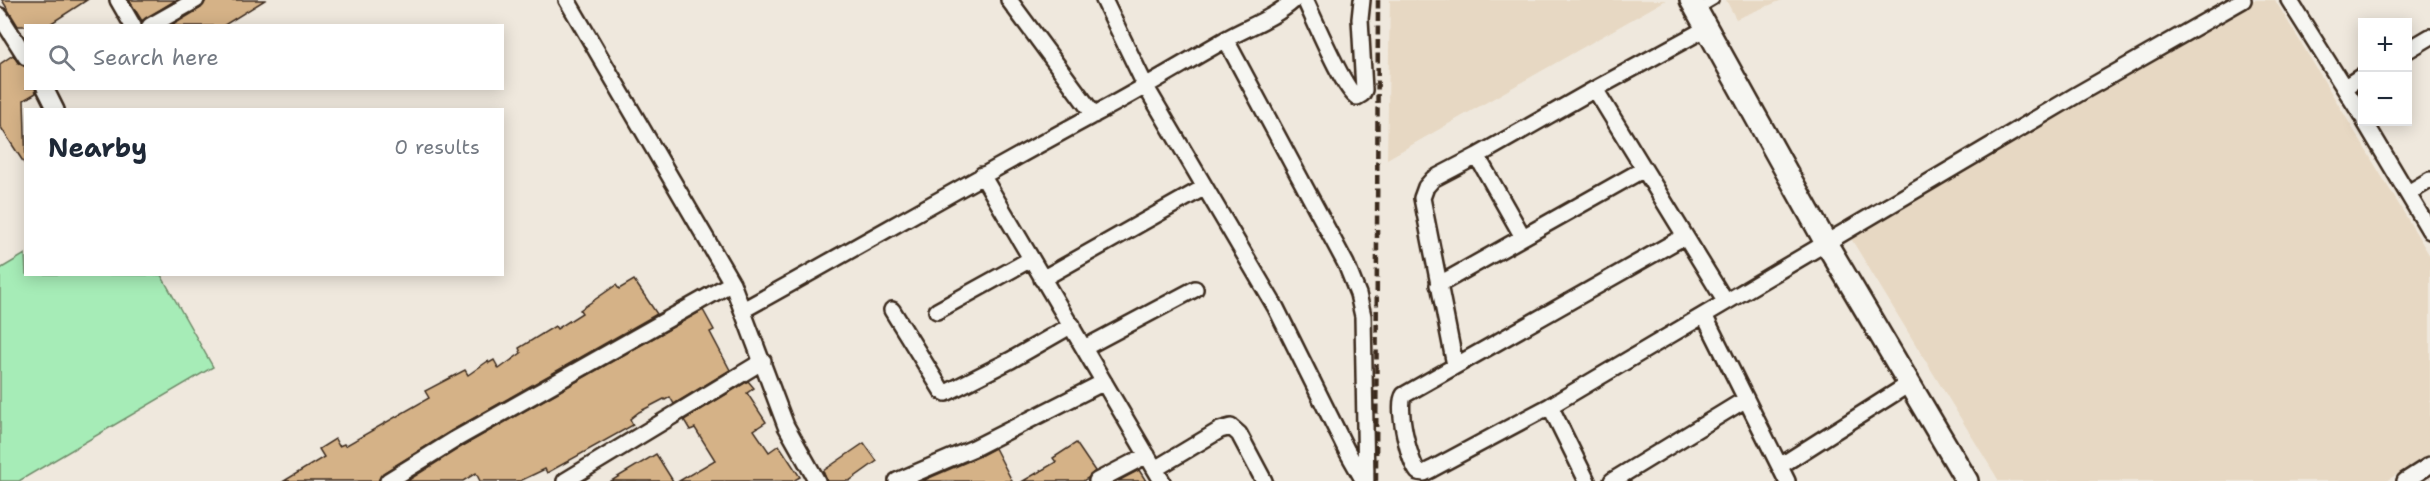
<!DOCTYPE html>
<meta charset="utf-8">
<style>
body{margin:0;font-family:"Shantell Sans",sans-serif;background:#f2f2f3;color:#1f2937}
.controls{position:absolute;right:18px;top:18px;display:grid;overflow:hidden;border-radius:0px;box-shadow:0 3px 15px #0003}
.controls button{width:54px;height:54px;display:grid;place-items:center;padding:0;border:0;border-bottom:2px solid #e0e1e3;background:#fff;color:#1f2937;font:30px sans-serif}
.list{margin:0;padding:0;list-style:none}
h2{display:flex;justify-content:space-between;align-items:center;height:78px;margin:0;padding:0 24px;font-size:26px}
h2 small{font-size:20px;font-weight:400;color:#747a83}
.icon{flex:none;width:33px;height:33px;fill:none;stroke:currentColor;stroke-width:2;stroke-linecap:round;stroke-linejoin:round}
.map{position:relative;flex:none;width:2430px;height:481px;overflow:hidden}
.search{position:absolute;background:#fff;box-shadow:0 3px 15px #0003;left:24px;top:24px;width:480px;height:66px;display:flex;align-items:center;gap:15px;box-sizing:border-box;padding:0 21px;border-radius:0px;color:#747a83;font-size:22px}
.panel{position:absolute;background:#fff;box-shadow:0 3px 15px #0003;left:24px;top:108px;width:480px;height:168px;border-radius:0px}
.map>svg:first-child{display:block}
.built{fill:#e7d8c3}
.green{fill:#a6ecb7;stroke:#708b6a;stroke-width:1.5}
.building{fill:#d5b287;stroke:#3b2a1e;stroke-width:1.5}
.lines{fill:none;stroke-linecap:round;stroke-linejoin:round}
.lane-casing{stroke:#3b2a1e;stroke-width:12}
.street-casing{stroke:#3b2a1e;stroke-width:20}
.secondary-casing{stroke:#3b2a1e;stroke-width:26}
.lane{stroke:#f6f6f2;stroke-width:8}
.street{stroke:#f6f6f2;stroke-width:15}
.secondary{stroke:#f6f6f2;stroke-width:21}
.rail{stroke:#3b2a1e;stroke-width:4.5;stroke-dasharray:9 4.5;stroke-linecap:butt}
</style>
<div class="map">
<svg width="2430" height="481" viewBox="0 0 2430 481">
<rect width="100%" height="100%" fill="#efe8dd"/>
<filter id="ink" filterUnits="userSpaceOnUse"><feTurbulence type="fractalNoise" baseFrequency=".0167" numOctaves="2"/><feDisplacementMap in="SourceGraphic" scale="12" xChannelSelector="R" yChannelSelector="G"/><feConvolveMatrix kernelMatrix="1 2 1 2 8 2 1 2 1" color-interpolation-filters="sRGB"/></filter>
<g filter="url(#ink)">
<!-- built -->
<path class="built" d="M1390,0H1666L1387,159Z
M1726,0H1782L1736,19Z
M2244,0H2275L2430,256V454L2386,481H1999L1850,237Z"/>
<!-- green -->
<path class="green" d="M25,254L26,274L161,275L213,367L19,481H0V269Z"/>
<!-- building -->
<path class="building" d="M2,0H87L47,26H18Z
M129,0H176L142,21Z
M206,0H265L223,26H171L201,8Z
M13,55L18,63L26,67V88H35L36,93L24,100L26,166L0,126V64Z
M634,280L657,314L451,431L383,473L378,481H284L324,457L319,449L335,439L339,446L344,444L345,446L429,398L425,391L465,370L468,375L488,361L489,363L494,360L499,369L521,353L519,348L555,326L557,329L582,313L580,310L616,285L619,289Z
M703,310L714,330L710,332L730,370L674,404L670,397L665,400L664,399L639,412L630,419L633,425L547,473L545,469L520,481H480L476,473L463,481H407L461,447Z
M748,381L754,388L747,393L766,422L754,430L769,452L779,445L800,477L793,481H679L715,460L695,428L690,430L684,420Z
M864,443L877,461L849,481H827L823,471Z
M1076,443L1095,471L1088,478L1083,481H1023L1056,462L1053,458Z
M995,448L1012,481H922L978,457Z
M656,454L673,481H611Z
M1139,470L1146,481H1118Z"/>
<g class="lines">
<defs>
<path id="lane" d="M1697,10L1714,0"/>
<path id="street" d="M118,0L133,26
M567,0L732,283L786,426L817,481
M1009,0L1094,115
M1104,0L1146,87L1276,308L1347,451L1364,481
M1305,0C1314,18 1343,89 1357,97L1362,94L1364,90L1360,19L1362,0
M2289,0L2362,116
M0,16L26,57
M150,26L196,0
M1707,28L1595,89L1725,301
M1226,40L1346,264L1358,294L1363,316L1366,481
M2408,50L2430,37
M2345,87L2362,76
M45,88L56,110
M2365,122L2430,231
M1477,156L1523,237
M982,175L1162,481
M2408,193L2430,180
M1685,236L1404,395C1396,406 1409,461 1418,472L1424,473L1432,469L1550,406L2078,94L2243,0
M1042,279L1205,187
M1438,285L1644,169
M743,310C861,245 978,177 1097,113C1140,90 1181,65 1223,41C1247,27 1273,19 1294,0
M892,310L942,391L946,393L1011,360L1072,325
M937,311L1031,259
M1704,315L1787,481
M1084,348L1195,289
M1455,365L1422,198L1426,187L1433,179L1477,156L1595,89
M1550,406L1587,481
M1780,466L1909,384
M1155,469L1220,430L1231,427L1239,434L1264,481
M388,481L456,439L732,283
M565,481L763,361
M897,481L974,448L1104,382
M1097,481L1147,455
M1612,481L1746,399
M2405,481L2430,465"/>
<path id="secondary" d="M1691,0L1826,243L1967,481"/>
</defs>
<!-- lane casing -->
<use href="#lane" class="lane-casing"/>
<!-- street casing -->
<use href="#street" class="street-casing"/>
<!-- secondary casing -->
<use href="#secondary" class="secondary-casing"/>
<!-- lane -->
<use href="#lane" class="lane"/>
<!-- street -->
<use href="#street" class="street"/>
<!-- secondary -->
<use href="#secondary" class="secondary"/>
<!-- rail -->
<path class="rail" d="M1376,481L1378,0"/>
</g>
</g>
</svg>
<div class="controls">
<button>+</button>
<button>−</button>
</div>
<div class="search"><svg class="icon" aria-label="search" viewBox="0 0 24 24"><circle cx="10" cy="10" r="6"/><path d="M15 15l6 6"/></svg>Search here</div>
<section class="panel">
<h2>Nearby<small>0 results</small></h2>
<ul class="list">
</ul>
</section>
</div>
